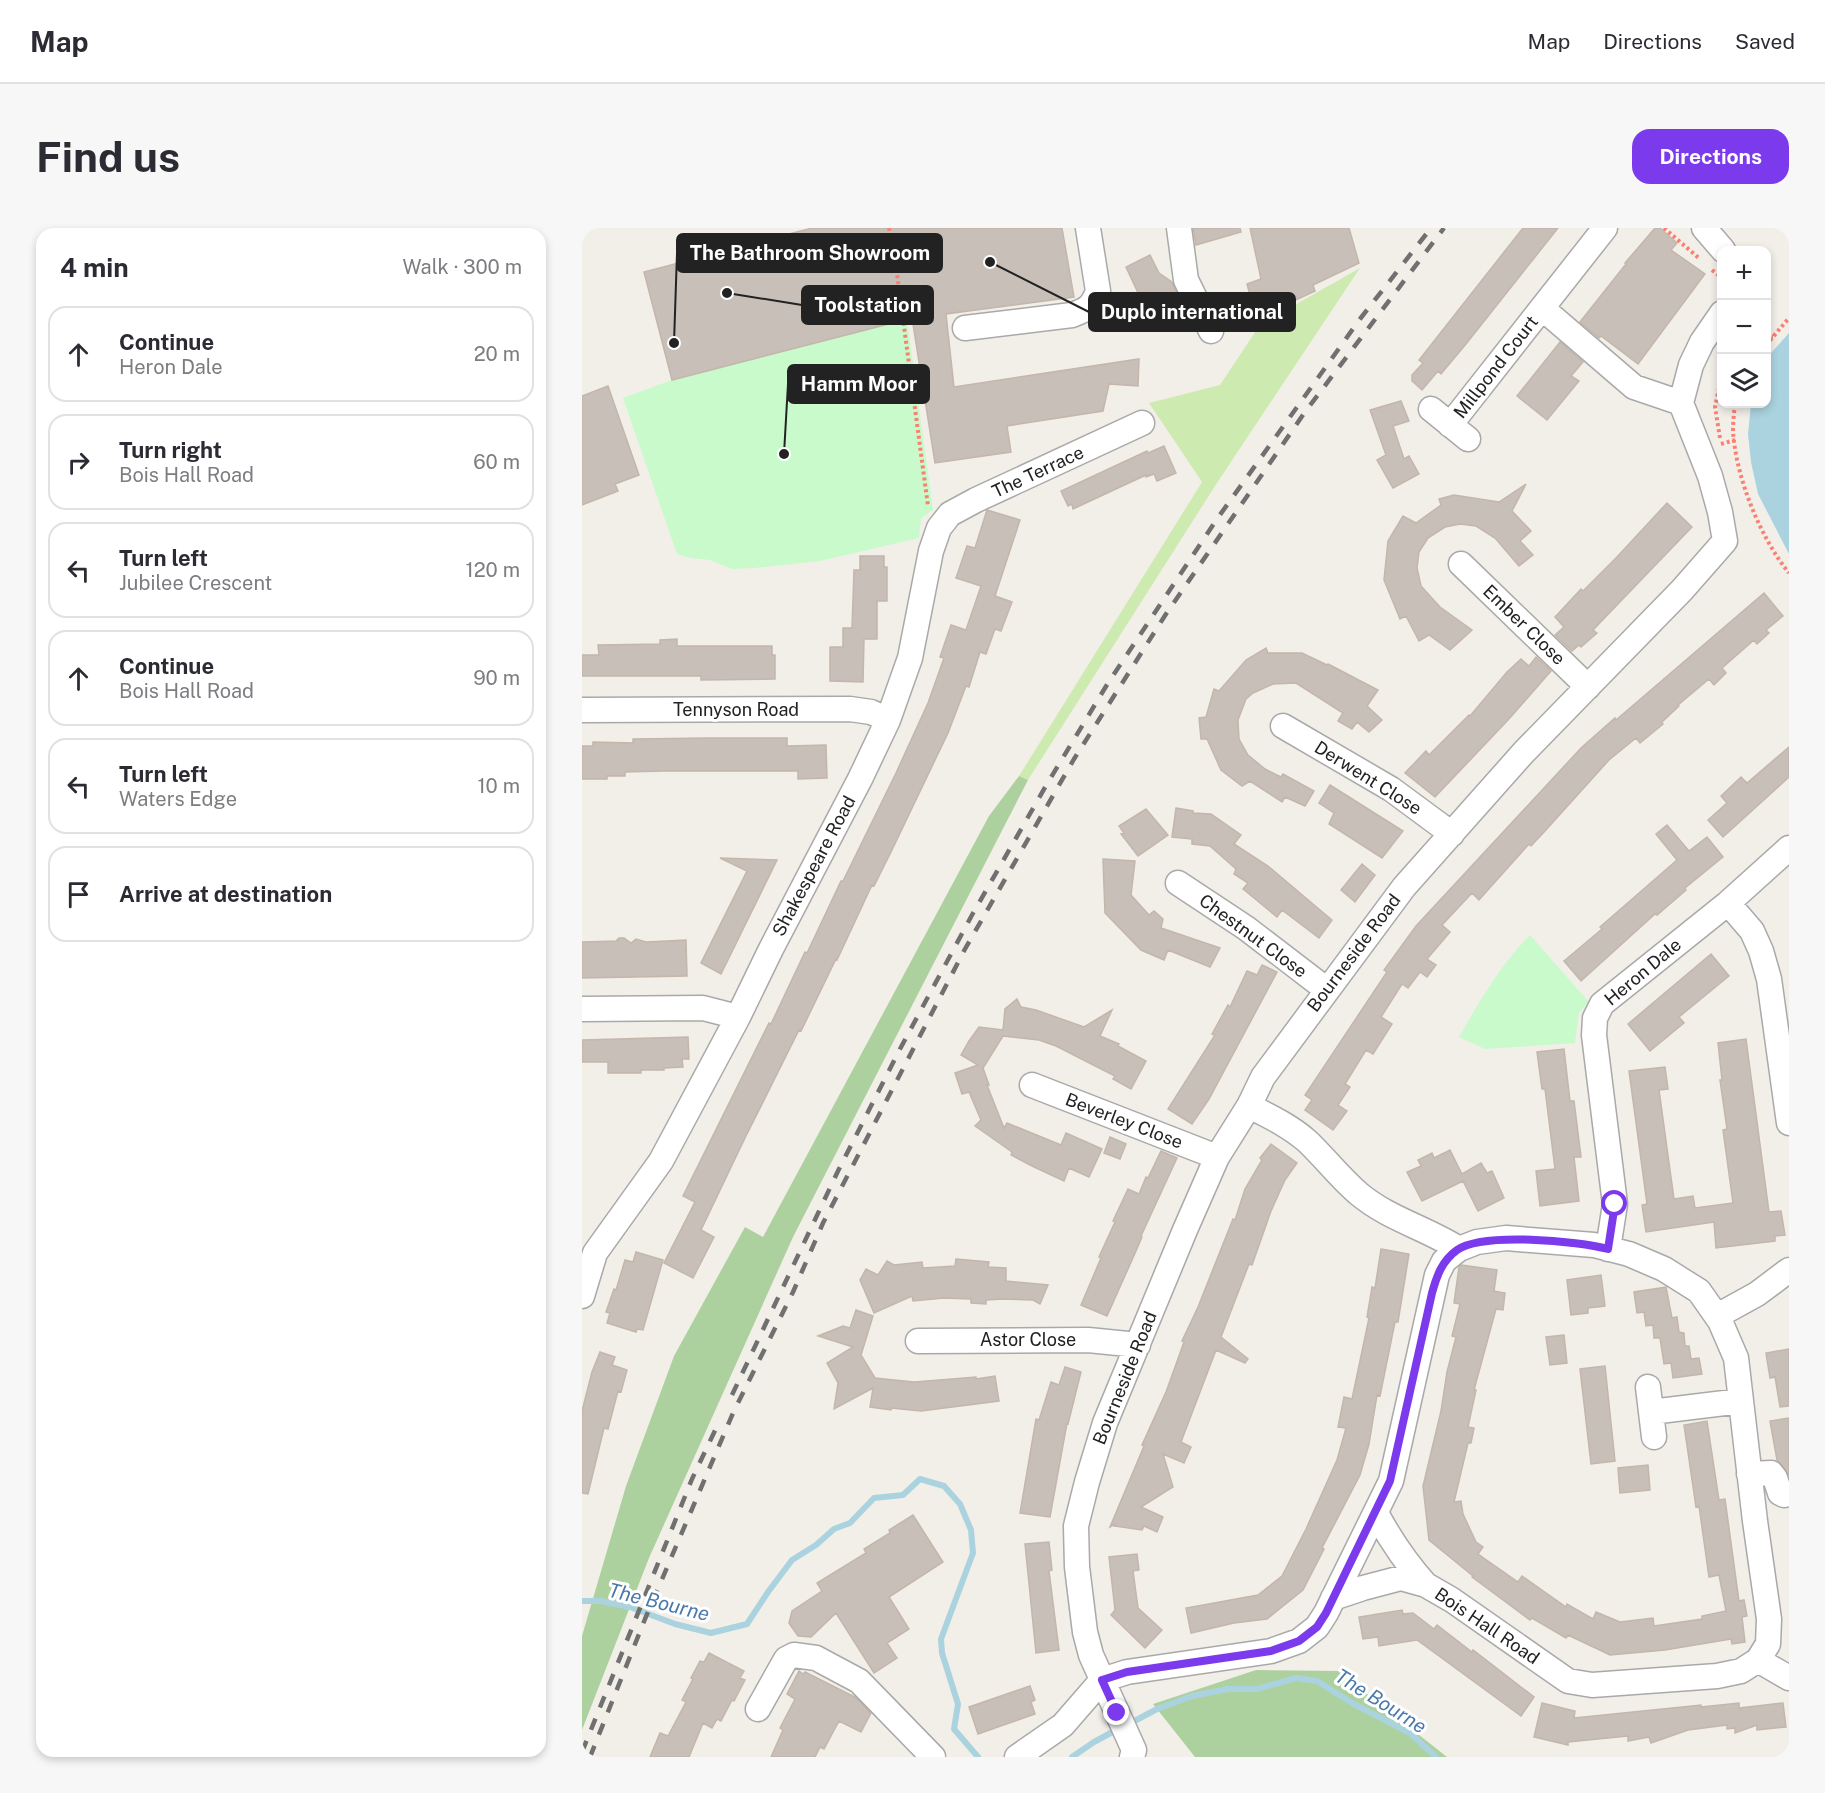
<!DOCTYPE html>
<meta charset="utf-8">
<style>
body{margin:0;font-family:"Public Sans",sans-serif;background:#f7f7f7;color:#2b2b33}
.controls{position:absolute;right:18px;top:18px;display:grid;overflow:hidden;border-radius:12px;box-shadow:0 3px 9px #0003}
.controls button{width:54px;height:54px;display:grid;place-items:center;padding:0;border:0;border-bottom:2px solid #e1e1e2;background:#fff;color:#2b2b33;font:30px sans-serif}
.stop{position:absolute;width:18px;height:18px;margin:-14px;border:4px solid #7c3aed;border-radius:50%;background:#fff}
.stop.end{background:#7c3aed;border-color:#fff;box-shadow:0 2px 6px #0008}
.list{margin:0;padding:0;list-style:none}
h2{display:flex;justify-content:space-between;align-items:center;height:78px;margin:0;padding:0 24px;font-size:26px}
h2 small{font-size:20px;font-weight:400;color:#7c7c81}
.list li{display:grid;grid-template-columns:39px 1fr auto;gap:18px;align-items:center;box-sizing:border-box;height:96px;margin:0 12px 12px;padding:0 12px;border:2px solid #e1e1e2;border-radius:18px}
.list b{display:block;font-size:22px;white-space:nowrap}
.list p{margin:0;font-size:20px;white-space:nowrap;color:#7c7c81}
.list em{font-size:20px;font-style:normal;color:#7c7c81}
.icon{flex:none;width:33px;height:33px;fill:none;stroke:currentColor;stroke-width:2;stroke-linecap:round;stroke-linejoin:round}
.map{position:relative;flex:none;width:1207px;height:1529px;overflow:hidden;border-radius:18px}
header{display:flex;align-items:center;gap:36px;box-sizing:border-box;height:84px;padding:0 30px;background:#fff;border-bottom:2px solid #e1e1e2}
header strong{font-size:28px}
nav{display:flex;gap:33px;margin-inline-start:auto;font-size:21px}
.intro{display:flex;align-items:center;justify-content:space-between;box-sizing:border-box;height:144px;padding:0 36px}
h1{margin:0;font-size:42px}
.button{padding:15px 27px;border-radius:18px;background:#7c3aed;color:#fff;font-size:21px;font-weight:700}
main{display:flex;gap:36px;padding:0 36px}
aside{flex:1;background:#fff;border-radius:18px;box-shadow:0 3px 9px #0003}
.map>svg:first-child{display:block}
.grass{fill:#cdebb0}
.forest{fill:#add19e}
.park{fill:#c8facc}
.water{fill:#aad3df}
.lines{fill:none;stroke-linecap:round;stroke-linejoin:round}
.stream{stroke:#aad3df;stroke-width:6}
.building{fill:#c7bfb8;stroke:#c4b6ab;stroke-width:1.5}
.minor-casing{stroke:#a9a9a9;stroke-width:27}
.path{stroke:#fa8072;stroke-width:4;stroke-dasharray:3 3;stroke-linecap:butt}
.minor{stroke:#fff;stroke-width:24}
.rail{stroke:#707070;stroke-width:4.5;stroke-dasharray:12 12;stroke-linecap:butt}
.route{stroke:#7c3aed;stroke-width:8}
.labels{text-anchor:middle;stroke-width:6;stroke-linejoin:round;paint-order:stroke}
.street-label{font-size:18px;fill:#222;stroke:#fff}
.water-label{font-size:20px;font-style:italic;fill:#4a7aab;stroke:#fff}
.leader{fill:none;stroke:#222;stroke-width:2}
.callout-dot{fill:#222;stroke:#fff;stroke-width:2}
.callout{fill:#222;stroke:#222;stroke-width:2}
.callout-label{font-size:20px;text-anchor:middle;font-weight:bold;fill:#fff}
</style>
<header>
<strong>Map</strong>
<nav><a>Map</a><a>Directions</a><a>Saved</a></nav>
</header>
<div class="intro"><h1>Find us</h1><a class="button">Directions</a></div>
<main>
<aside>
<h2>4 min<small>Walk · 300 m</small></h2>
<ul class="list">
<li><svg class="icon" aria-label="ahead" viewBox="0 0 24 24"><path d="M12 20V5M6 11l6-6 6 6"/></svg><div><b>Continue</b><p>Heron Dale</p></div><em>20 m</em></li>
<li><svg class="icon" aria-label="right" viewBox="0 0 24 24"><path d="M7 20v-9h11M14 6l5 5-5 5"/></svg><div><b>Turn right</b><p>Bois Hall Road</p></div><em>60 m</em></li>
<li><svg class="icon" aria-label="left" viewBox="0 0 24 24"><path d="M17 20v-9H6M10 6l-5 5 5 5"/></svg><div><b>Turn left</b><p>Jubilee Crescent</p></div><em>120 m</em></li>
<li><svg class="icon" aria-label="ahead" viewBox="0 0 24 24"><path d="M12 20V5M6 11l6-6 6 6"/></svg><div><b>Continue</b><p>Bois Hall Road</p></div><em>90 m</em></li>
<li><svg class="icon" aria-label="left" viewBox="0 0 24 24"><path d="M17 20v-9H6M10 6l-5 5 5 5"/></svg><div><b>Turn left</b><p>Waters Edge</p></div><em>10 m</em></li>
<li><svg class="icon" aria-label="arrive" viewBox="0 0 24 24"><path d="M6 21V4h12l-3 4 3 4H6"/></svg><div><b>Arrive at destination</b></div></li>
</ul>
</aside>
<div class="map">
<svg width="1207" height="1529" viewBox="0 0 1207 1529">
<rect width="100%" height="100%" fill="#f2efe9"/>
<!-- grass -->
<path class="grass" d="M778,40L633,258L446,552L437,548L620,254L567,175L638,157L683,89L711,78Z"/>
<!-- forest -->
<path class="forest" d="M437,548L446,552L211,1009L67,1330L0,1502V1408L44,1258L92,1128L163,999L181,1009L407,588Z
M674,1442L756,1443L865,1529H613L571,1476Z"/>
<!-- park -->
<path class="park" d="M325,91L351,282L339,290L337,310L238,333L172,340L150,341L128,332L108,330L95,326L41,170L90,152Z
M948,707L1007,774L997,785L993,815L903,821L877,809C897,774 919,736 948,707Z"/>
<!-- water -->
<path class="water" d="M1207,105V326L1176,266L1169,234L1166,206L1169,176H1184L1185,133L1190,124Z"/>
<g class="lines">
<!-- stream -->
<path class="stream" d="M0,1373H19L48,1379L93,1396L129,1405L165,1396L186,1364L210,1332L234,1317L252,1301L268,1295L292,1270L321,1267L338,1251L362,1258L378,1276L389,1302L391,1325L359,1411L360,1425L376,1476L372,1501L396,1529
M545,1497L575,1481L610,1468L646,1461H675L714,1450L735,1453L770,1475L828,1505L854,1529
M490,1529L512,1514L536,1501"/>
</g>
<!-- building -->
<path class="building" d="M230,0H480L492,69L364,86L372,159L557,131L556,158L527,156L521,183L425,198L429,224L353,235L330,90L90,152L62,44Z
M611,0H658L659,4L614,17Z
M668,0H767L777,35L731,57L733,63L705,76L673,85L665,56L679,51Z
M941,0H976L884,116L859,146L856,143L840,162L830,153V147L841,135L837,132Z
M1073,0H1078L1095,15L1089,22L1123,46L1056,136L1019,108L1017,110L998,94L1044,36L1043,35Z
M568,27L577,45L590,54L598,72L585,90L558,69L544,39Z
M978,114L1001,134L989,148L997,153L965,192L935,168Z
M26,158L57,247L33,256L36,263L0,277V168Z
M819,173L827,193L811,198L822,231L827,228L837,246L811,260L795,232L804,227L788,182Z
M582,218L594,245L575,253L572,246L564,249V247L491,281L490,276L486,278L479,263L565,223L566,225Z
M944,256L930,283L949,303L938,313L951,327L937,338L913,310L894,298L878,296L863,299L846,310L837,324L835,340L839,358L858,379L890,402L868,422L847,407L837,413L824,388L818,391L802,352L806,313L821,288L834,295L859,277L857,271L872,267L917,274Z
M1085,275L1110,299L1011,402L1015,405L999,419L997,417L990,423L973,407L982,399L973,389L999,361L1001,363L1034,330Z
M405,282L438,292L413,368L430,374L419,403L413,401L404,426L398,424L387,459L384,458L366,505L309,624L292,658L290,657L255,732L254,731L219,803L217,802L163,910L119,1002L132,1009L111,1050L82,1035L113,974L101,968L187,795L189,796L223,724L225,725L259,653H261L314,545L346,475L362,430L358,429L369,397L384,402L399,358L374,350L385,318L393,320Z
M278,328H302V339H305V373H295V411H282L281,454L248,453V419H261V400H270L272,342H278Z
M1182,365L1201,388L1184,402L1187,405L1175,416L1172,412L1140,440L1144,445L1132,457L1127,451L1096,477L1097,478L1080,494L1081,496L1058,515L1054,510L1027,532L963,603L949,618L947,616L897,672L890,665L860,697L868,704L845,731L854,737L845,749L838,744L826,760L820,756L799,789L810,796L791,826L784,822L763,856L768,859L756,877L765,883L751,902L723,882L730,872L723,867L805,744L802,742L834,698L1000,519L1033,490L1034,492Z
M95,411V418H190V427H193V451L119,452V448H0V427H17L16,417L78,416V412Z
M684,420L686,425H720L745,437L746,436L796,462L785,478L800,492L787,504L775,494L770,501L756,493L761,485L714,455L691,456L671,465L664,471L656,492L657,511L666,527L683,541L699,549L701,546L732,563L723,578L703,569L700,574L668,553L660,558L639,542L625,511H619L617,490L624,489L632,461L637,463L664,432Z
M954,429L969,443L926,492L853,569L823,545L844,523L847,527L887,487L888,488L925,444L939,431L947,438Z
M126,510H205V518L244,517L245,550L216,551V543H82L43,544V548H25V551H0V518H11V514L51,515V511Z
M1207,519V549L1141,609L1126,592L1145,575L1139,568L1159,549L1165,555Z
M748,557L821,603L800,630L747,596L752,585L737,575Z
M594,580L611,583V585L629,586L659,607L652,616L686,638L750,692L737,710L700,682L695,689L661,661L666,655L652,646L654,641L628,618L610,616V611L590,609Z
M564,581L586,607L556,628L539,606L542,605L537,598Z
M1085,597L1107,623L1125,609L1141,629L1103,660L1104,662L1075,687L1073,686L999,753L982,733L1020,701L1018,699L1095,632L1074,606Z
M138,630L195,632L139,746L119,735L165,643Z
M521,631L553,633L549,667L567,687L572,683L581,691L579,700L638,720L628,739L586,722L582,732L559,722L523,685Z
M780,636L793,647L773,674L759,662Z
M37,710H42L49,715L54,711L64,714L104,712L105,748L0,750V714L34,713Z
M1129,726L1147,748L1097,789L1102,795L1068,823L1046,796Z
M680,737L695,744L627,871L610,896L586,881L633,807L630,806L646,777L648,779L665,743L675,747Z
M435,771L439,779L454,782L502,799L530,782L518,808L537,816L536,818L564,833L549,861L531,851L533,848L474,818L457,812L421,808L401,840L407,857H405L422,900L425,895L479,917L484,905L520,921L507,949L487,940L482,953L450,938L429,927L430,924L393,898L399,892L387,864L380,866L373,845L396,837L379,827L387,813L397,799L421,802L423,781Z
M106,809L107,831H100L101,839L82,840V842H59V845H26V834H0V812Z
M1164,811L1187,984L1199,983L1203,1007L1193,1008V1013L1134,1020L1132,994L1064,1004L1060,977L1065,976L1047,843L1083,839L1086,861L1077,862L1092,971L1111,968L1113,980L1151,975L1141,902L1145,901L1138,852H1140L1136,815Z
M982,821L988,873H992L999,929H992L997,973L958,978L954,943L973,941L963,861H960L955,824Z
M528,909L544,916L538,931L522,925Z
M689,916L715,935L703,952L689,983L670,1037L667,1036L639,1109L666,1131L663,1135L634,1122L599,1214L609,1219L602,1235L581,1226L591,1259L559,1279L581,1289L575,1304L562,1298L560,1302L532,1298L533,1296L528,1299L562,1218L560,1217L584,1164L602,1114L600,1113L616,1079L651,991L653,992L663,961L680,932L678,930Z
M868,922L880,946L899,935L905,945L910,943L922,970L896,983L881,953L840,973L825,944L839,938L836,932L850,925L852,930Z
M579,923L595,930L559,1008L560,1009L554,1023L525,1088L499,1077L519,1030L517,1029L533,994L531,993L546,961L557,966L564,949L566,950Z
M799,1021L827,1026L816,1094H813L798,1168L795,1167L787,1216L778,1247L740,1320L742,1321L721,1362L685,1391L652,1395L609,1405L604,1380L676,1367L700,1348L724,1301L755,1232L764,1200L756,1199L762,1169L770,1171L787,1090L785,1089L790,1059L793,1060Z
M54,1024L81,1032L61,1102L55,1101L54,1104L25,1095L28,1085L24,1084L32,1061L34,1062L43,1032L51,1034Z
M374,1031L407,1034L406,1039L424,1040V1053L466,1057L458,1076L451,1072L422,1071L404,1072V1076L389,1075V1071L362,1070L331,1073L330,1068L292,1085L278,1052L284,1041L296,1047L305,1033L312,1037L340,1034L341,1040L373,1038Z
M879,1037L915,1042L912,1063L923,1065L921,1082L914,1081L892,1162H894L886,1199L892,1200L889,1215H886L872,1274L879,1273L881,1286L894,1314L901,1319L896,1326L936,1354L940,1348L984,1379L985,1376L1011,1391L1014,1384L1038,1394L1071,1390L1072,1398L1120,1391V1388L1144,1383L1137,1347L1127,1349L1117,1278L1114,1279L1102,1197L1125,1193L1137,1272L1143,1271L1157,1373L1162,1372L1165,1388L1160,1389L1163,1414L1150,1416L1149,1411L1083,1422L1028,1427L986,1407L984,1410L950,1390L948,1392L890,1349L891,1348L847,1312L841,1258L859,1183L865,1144L874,1109L870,1108L878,1076L872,1075L877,1039Z
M1019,1047L1023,1078L1006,1080V1085L989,1087L985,1052Z
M1084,1059L1090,1090L1095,1089L1097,1104L1102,1105L1103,1118H1107L1109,1131L1117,1130L1120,1146L1091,1150L1089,1135L1082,1136L1078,1110H1072L1071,1097L1064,1098L1062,1084L1055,1085L1052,1064Z
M274,1082L291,1088L279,1127L293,1150L332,1154L394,1149V1151L413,1148L417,1173L339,1183L309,1180V1182L288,1179L291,1160L252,1181L256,1155L245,1135L271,1119L236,1108L261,1098L268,1100Z
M982,1107L985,1135L968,1137L964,1109Z
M1207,1121V1178L1198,1179L1193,1149L1188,1150L1184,1125Z
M18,1124L33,1129L30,1137L45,1142L39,1164L36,1163L26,1201L22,1200L6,1266L0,1265V1183L10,1144Z
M1023,1138L1033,1233L1009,1236L998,1141Z
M483,1139L499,1144L486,1196L485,1195L468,1289L438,1285L454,1191L457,1192L469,1154L477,1157Z
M1207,1190V1247L1195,1232L1188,1193Z
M1066,1237L1068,1262L1038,1265L1036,1240Z
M331,1287L361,1334L307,1369L327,1401L305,1415L315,1430L292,1445L254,1385L229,1409L216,1408L207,1395L210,1383L240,1363L235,1355L284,1325L282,1321L308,1305L307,1302Z
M467,1314L470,1342L467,1343L477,1422L454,1425L443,1316Z
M555,1326L557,1342L551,1343L556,1380L580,1402L563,1420L529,1387L533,1382L527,1329Z
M820,1382L821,1386L831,1385L852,1401L855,1397L890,1424L891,1422L952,1469L939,1488L835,1412L797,1418L796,1409L781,1411L777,1389Z
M127,1425L162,1443L158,1450L163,1452L152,1473L150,1472L139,1493L135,1491L130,1500L121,1495L107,1529H68L78,1505L86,1508L104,1474L100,1472L111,1451L109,1450L118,1433L122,1434Z
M217,1443L221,1446L223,1444L273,1469L289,1485L279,1504L257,1493L242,1521L238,1519L233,1529H189L201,1502L198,1500L213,1471L205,1466Z
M448,1458L453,1472L449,1474L453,1486L396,1506L387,1479Z
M960,1475L993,1483L992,1490L1119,1477V1479L1157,1475V1480L1201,1475L1204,1499L1175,1502V1497L1153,1505V1500L1145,1501V1497L1106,1502L1069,1515L1067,1509L1046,1513V1508L986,1514V1517L952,1509Z"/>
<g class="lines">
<defs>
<path id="minor" d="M597,0L604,52L629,103
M1122,0L1141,22
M960,80L1052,159L1099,175
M383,100L490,87C506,81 510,79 516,63L506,0
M849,181L886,211
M868,197L1023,0
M879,336L1006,459
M0,482L268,481L289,484L306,492
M701,498L809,561L870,606
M596,655L664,700L745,762
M1146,675L1170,703L1179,723L1187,751L1207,895
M0,781L121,780L156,789
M450,857L635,929
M1026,1021L1033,976L1012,807L1013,790L1020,776L1146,675L1207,620
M0,1068L13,1025L79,933L156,789L189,721L278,551L306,492L328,430L349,323L357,300L368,286L394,272L560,195
M1135,1088L1175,1066L1207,1042
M336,1113L506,1112L556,1117
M1066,1159L1072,1209
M1069,1184L1159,1173
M1167,1246L1189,1245L1193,1250L1198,1265L1202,1267L1207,1266
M794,1285C808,1311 824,1335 844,1357
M751,1370L781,1360L819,1350L844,1357L870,1372L986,1453L1010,1457L1135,1448L1159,1443L1176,1432L1186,1416L1187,1391L1173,1293L1154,1130L1138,1093L1117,1063L1082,1041L1047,1026L1012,1017L924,1010L895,1014L877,1021
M1176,1432L1207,1450
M176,1481L204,1431L212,1427L234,1430L277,1453L351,1529
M435,1529L481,1497L520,1452L545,1444L689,1423L717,1413L735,1399L744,1385L809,1253L855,1047L862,1033L877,1021C844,1000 807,991 777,966C758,950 743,930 725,913C708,898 687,888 667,878
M550,1529L552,1522L509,1427L503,1404L495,1339L494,1298L505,1254L523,1195L603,1002L635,929L667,878L681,849L822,659L942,524L1100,362L1143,313L1138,284L1128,248L1099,175L1109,137L1120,114L1140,85"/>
</defs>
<!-- minor casing -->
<use href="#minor" class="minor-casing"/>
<!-- path -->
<path class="path" d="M307,0L313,31L346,278
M1082,0L1118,31
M1130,42L1140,50
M1184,107L1191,109
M1184,117L1207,90
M1153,176C1152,185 1151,194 1151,203C1154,250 1178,309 1207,345
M1138,210L1133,179L1140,146
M1139,216L1153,212"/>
<!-- minor -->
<use href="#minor" class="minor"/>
<!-- rail -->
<path class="rail" d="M150,1167L256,943L318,821L390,687L465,556L526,455L635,291L778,91L849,0
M0,1524L110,1251L138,1192
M8,1529L63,1391L151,1185L211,1064L241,995L383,721L492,531L584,386L723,184L862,0"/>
</g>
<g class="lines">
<!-- route -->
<path class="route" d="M535,1485L520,1452L545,1444L689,1423L717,1413L735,1399L744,1385L808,1253L850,1065C855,1047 860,1033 875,1022C901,1004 996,1013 1026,1021L1033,976"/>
</g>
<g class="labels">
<!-- street labels -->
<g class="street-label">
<text transform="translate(914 139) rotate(-52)" y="6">Millpond Court</text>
<text transform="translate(456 244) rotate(-25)" y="6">The Terrace</text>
<text transform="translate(942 397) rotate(44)" y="6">Ember Close</text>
<text x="154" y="488">Tennyson Road</text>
<text transform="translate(786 550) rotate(32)" y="6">Derwent Close</text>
<text transform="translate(232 638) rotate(-62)" y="6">Shakespeare Road</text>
<text transform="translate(671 708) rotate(36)" y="6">Chestnut Close</text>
<text transform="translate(772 725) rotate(-53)" y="6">Bourneside Road</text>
<text transform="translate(1061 744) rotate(-40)" y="6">Heron Dale</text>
<text transform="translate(542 893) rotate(21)" y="6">Beverley Close</text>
<text x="446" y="1118">Astor Close</text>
<text transform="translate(543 1150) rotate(-68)" y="6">Bourneside Road</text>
<text transform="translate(905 1398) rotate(34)" y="6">Bois Hall Road</text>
</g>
<!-- water labels -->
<g class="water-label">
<text transform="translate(77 1374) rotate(14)" y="7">The Bourne</text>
<text transform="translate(799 1473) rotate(32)" y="7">The Bourne</text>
</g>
</g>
<!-- callouts -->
<path class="leader" d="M92 115L95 25M145 65L220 77M408 34L507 84M202 226L206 156"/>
<g class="callout-dot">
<circle cx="92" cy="115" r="6"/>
<circle cx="145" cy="65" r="6"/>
<circle cx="408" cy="34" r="6"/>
<circle cx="202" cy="226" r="6"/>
</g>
<g class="callout">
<rect x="95" y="6" width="265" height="38" rx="6"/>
<rect x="220" y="58" width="131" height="38" rx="6"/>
<rect x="507" y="65" width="206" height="38" rx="6"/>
<rect x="206" y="137" width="141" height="38" rx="6"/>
</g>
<g class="callout-label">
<text x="228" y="32">The Bathroom Showroom</text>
<text x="286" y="84">Toolstation</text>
<text x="610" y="91">Duplo international</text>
<text x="277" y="163">Hamm Moor</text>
</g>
</svg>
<div class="controls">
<button>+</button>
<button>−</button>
<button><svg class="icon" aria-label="layers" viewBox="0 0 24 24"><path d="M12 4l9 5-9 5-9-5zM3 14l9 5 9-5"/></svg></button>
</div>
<div class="stop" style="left:1033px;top:976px"></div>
<div class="stop end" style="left:535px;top:1485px"></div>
</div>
</main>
